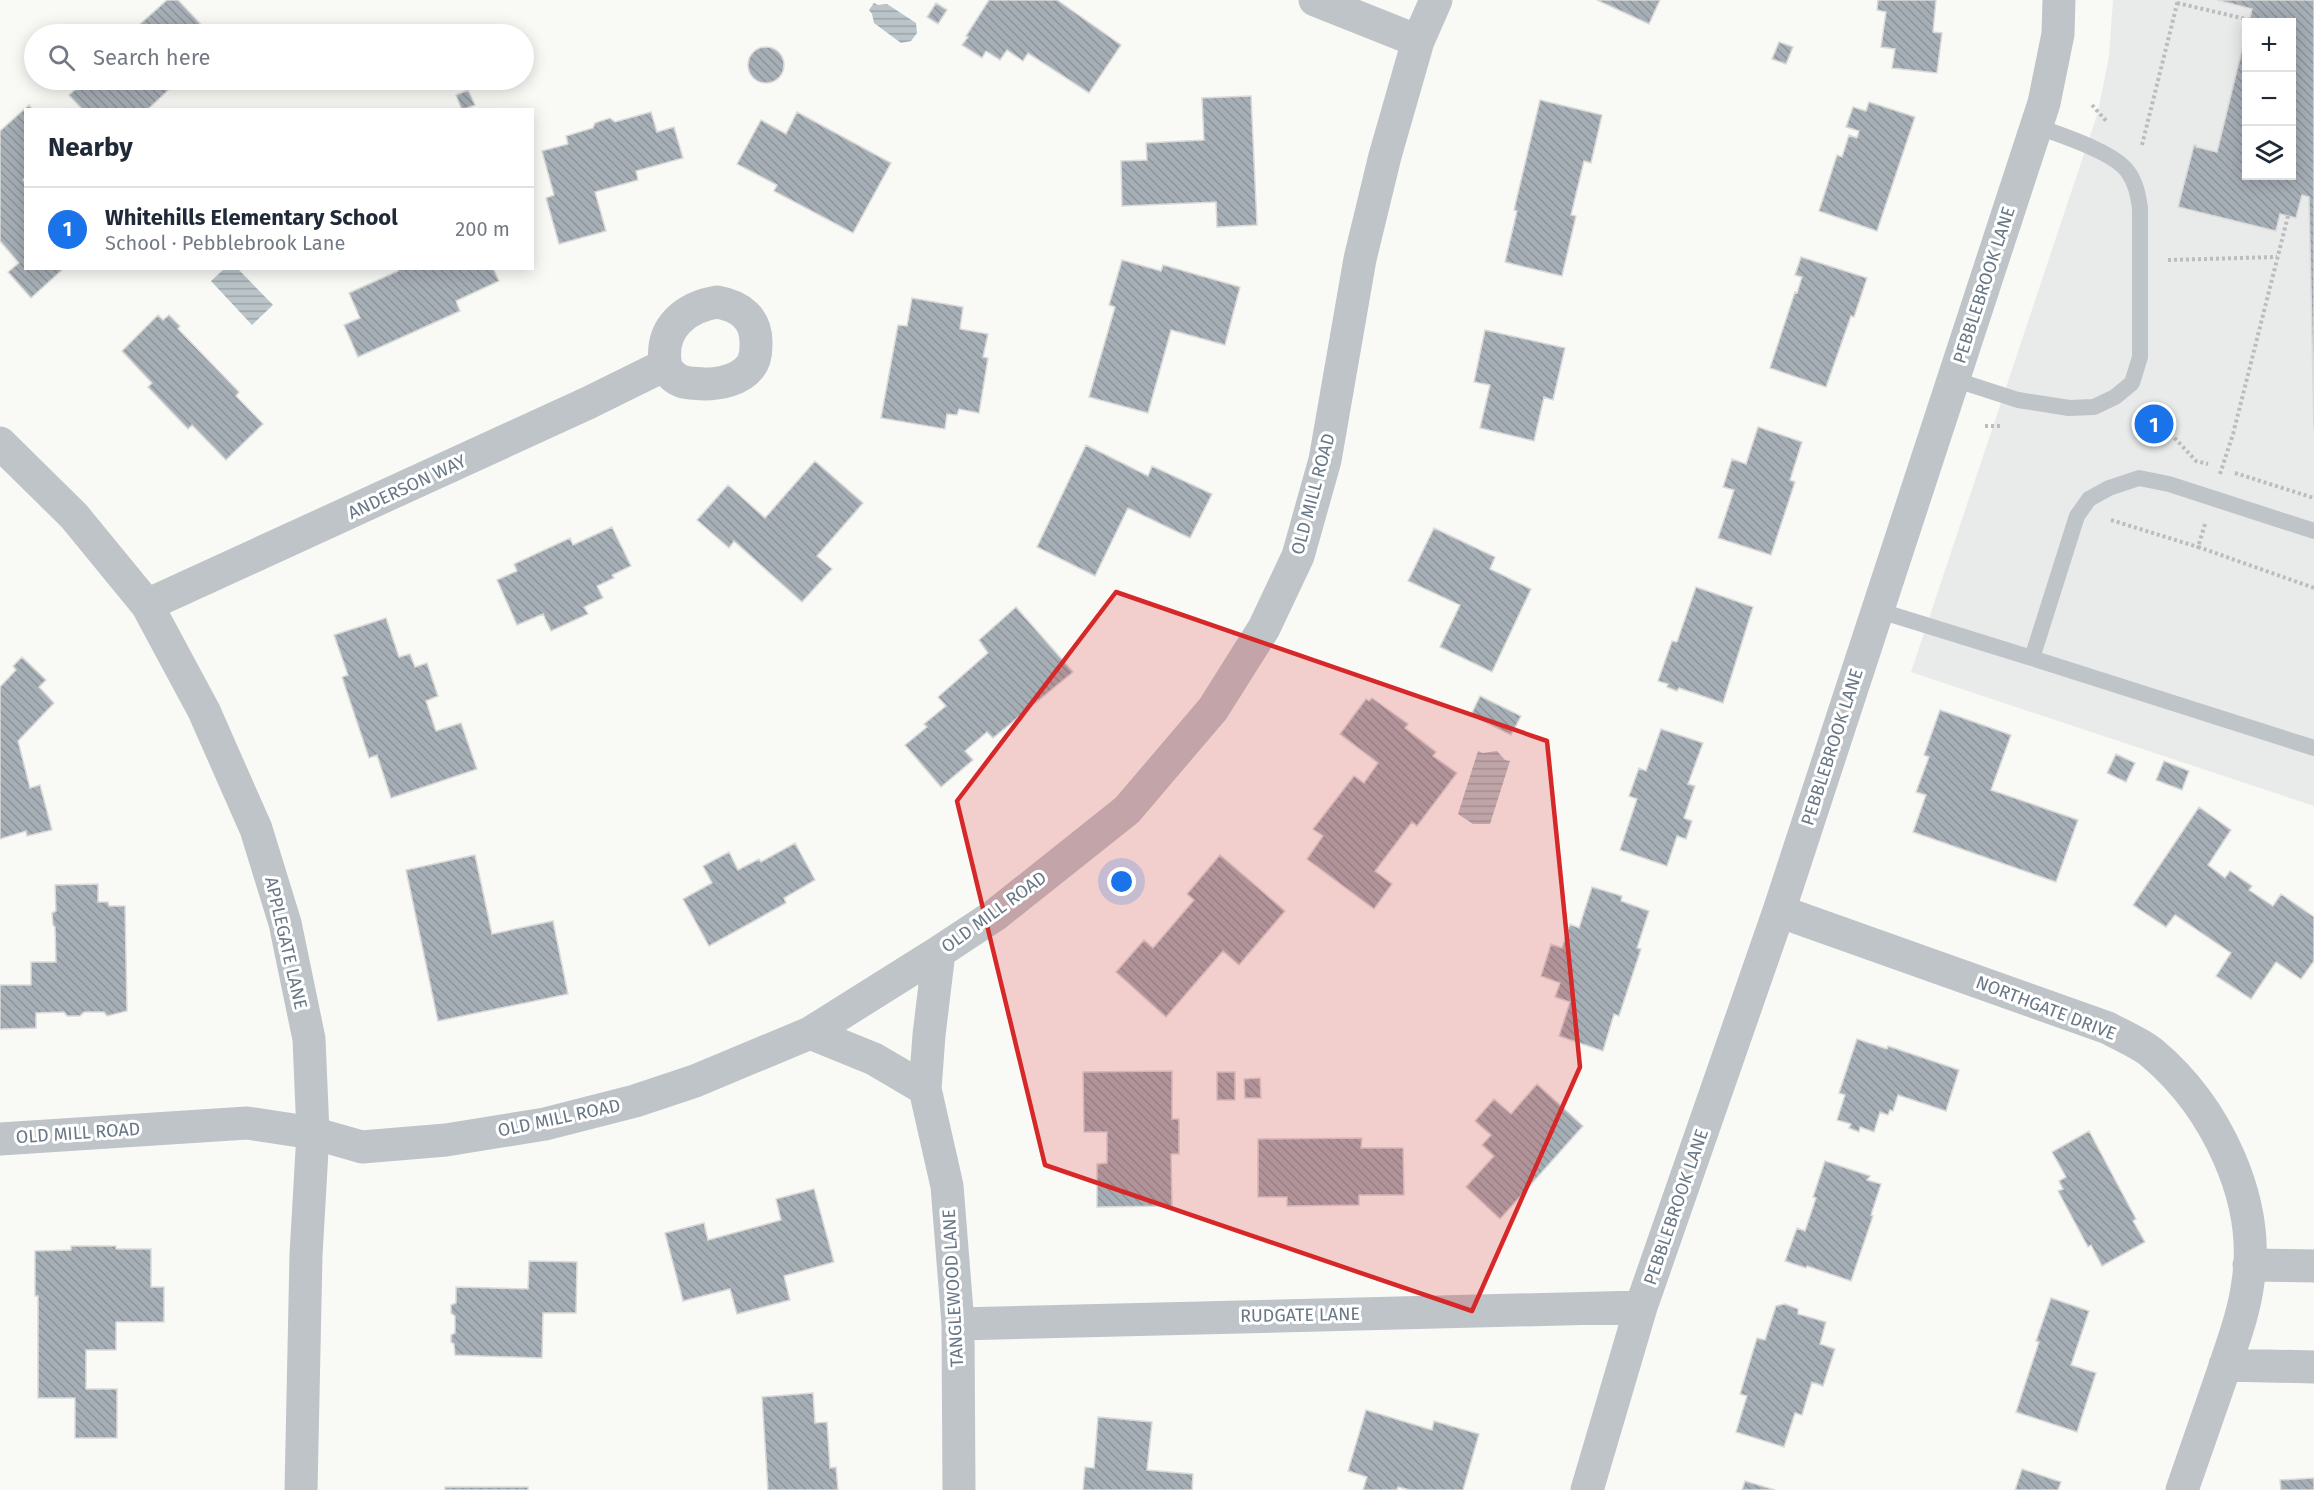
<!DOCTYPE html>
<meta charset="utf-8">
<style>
body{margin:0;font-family:"Fira Sans",sans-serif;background:#f2f2f3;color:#1f2937}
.controls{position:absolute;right:18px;top:18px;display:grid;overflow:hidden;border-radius:0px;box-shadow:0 3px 15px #0003}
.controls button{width:54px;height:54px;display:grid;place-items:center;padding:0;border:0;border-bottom:2px solid #e0e1e3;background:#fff;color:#1f2937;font:30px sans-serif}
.you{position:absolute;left:1122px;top:882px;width:21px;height:21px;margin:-15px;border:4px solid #fff;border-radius:50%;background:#1a73e8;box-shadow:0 0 0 9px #1a73e833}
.badge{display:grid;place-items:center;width:39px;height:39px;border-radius:50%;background:#1a73e8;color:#fff;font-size:20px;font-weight:700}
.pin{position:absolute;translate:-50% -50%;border:3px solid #fff;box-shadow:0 2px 6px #0006}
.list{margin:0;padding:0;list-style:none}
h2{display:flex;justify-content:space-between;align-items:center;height:78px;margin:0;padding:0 24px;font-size:26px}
h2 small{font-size:20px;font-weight:400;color:#747a83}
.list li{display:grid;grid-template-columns:39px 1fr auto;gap:18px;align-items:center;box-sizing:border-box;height:84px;padding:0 24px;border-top:2px solid #e0e1e3}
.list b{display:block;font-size:22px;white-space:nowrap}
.list p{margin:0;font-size:20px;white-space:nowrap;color:#747a83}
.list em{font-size:20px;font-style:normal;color:#747a83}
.icon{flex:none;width:33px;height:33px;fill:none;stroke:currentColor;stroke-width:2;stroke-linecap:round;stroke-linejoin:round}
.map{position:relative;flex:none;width:2314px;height:1490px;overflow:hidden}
.search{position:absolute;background:#fff;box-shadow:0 3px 15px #0003;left:24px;top:24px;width:510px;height:66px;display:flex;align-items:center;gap:15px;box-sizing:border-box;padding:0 21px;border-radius:33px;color:#747a83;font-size:22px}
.panel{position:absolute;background:#fff;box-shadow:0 3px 15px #0003;left:24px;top:108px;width:510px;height:162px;border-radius:0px}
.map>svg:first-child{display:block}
.built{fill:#e9eaea;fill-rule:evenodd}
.water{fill:url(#water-rules)}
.building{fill:url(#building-back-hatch);stroke:#dadad9;stroke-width:1.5}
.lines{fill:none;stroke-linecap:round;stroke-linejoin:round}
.path{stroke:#babdc0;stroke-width:4;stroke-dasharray:3 3;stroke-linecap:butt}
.lane{stroke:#bfc4c8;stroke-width:16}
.street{stroke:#bfc4c8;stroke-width:33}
.marked{fill:#d62828;fill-opacity:0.2;stroke:#d62828;stroke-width:4.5;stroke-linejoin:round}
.labels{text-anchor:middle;stroke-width:6;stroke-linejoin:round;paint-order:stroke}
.street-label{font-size:18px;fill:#697886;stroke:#fff}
</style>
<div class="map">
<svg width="2314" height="1490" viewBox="0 0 2314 1490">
<defs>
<pattern id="water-rules" width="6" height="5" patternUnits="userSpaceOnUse" patternTransform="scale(1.5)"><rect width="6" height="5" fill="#bac4c9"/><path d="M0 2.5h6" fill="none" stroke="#9ba4a9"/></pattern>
<pattern id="building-back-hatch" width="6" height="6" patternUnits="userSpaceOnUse" patternTransform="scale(1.5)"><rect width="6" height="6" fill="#a7afb6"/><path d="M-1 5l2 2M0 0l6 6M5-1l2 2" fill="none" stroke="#8c939a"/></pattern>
</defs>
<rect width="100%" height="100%" fill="#f9f9f6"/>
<!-- built -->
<path class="built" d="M2113,0H2314V806L1911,672L2098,112L2109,56ZM2246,22H2292V176H2246Z"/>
<!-- water -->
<path class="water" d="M874,3L878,5L887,4L916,23L917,33L911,41L901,43L874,23L872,14L869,10Z
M225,268L238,269L273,305L252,325L211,281Z
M1478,751L1483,753L1497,751L1505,760L1510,761L1490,824H1473L1458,814Z"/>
<!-- building -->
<path class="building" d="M167,0H178L210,34H129Z
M989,0H1057L1121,45L1089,93L1028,53L1023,61L1007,50L1000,60L986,51L982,58L962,45L968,37L966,36Z
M1597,0H1660L1649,24Z
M1878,0H1936L1933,32L1942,33L1937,73L1892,68L1895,49L1881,47L1886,12L1877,10Z
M2217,0H2314V429L2309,197L2302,195L2296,218L2280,214L2276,231L2178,207L2194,145H2196V147L2217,152L2246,33V176H2292V22H2249L2252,9Z
M936,3L947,10L938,24L927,17Z
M1779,42L1793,47L1786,64L1772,59Z
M748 65a18 18 0 1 1 36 0a18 18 0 1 1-36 0Z
M86,80H179L147,110H83L69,95Z
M468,90L475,105L462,110L456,95Z
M1251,96L1257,225L1217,227L1216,202L1122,206L1121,161L1147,160L1146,143L1204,140L1202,98Z
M1540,100L1602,115L1591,163L1584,161L1571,215L1576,216L1562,276L1505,262L1517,211L1514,210Z
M1869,102L1915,117L1877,231L1819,211L1837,155L1842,157L1849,135L1857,138L1859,131L1846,127L1853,107L1866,111Z
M29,105L33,110H26V177L23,180L26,183V268H64L31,298L8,272L19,263L0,241V131Z
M651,112L657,132L674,127L683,158L636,171L638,180L595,192L606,231L559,244L546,198L554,195L542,151L568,144L566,136L593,128L595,123L610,118L615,122Z
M797,112L891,163L853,233L774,191L777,185L737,164L761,120L786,134Z
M1801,257L1867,278L1854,317L1851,316L1826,387L1770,368L1795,292L1797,293L1802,277L1795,275Z
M1122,260L1161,271L1163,265L1240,287L1225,345L1171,330L1148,413L1089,397L1115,307L1109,305Z
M397,268H493L499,281L456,301L460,311L358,357L344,325L360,318L349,293L398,271Z
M912,298L963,307L960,329L988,334L983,357L988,358L979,413L959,409L957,415L947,414L945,429L881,418L898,325L907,326Z
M158,315L163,320L169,315L180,326L178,329L239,392L236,396L263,424L226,460L192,425L188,429L148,387L152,383L122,351Z
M1485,330L1565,348L1553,400L1544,397L1534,441L1480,428L1490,385L1474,382Z
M1758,427L1802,442L1790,480L1795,482L1771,555L1718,538L1734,490L1723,487L1732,459L1746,464Z
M1086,445L1148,476L1152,466L1212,494L1190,538L1128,508L1095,576L1037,547Z
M815,461L863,503L817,556L832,569L802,602L734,541L729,548L697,520L728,485L765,518Z
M612,527L631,566L612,575L614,578L597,586L603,598L584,607L588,614L551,631L543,614L517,625L497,580L517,571L514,564L570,538L573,545Z
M1434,528L1495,557L1490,569L1531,589L1492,672L1440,647L1460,605L1408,581Z
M1696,587L1753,607L1723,703L1679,688L1677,691L1667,687L1668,684L1658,681L1672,641L1677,642Z
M1016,607L1073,672L993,738L987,732L965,751L973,760L941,787L905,745L927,727L924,724L946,706L938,697L988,653L979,640Z
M386,618L399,657L410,654L415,667L427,663L438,696L426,701L436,731L461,723L477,769L391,798L377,755L369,758L342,677L348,675L334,635Z
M22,657L46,680L39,687L54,703L18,741L30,788L40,785L52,830L27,836L26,831L0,839V687L16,670L13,666Z
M1480,696L1521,716L1511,735L1471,715Z
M1372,698L1408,724L1405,728L1436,752L1433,756L1457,773L1417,826L1412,822L1375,871L1392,884L1374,909L1307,859L1323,836L1313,829L1354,776L1364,783L1378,763L1340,734L1366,699L1369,701Z
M1940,710L2011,735L1991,790L2078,820L2056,882L1913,832L1926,795L1916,792L1929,757L1924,755Z
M1661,729L1703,743L1688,784L1695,786L1684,818L1692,821L1686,839L1677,836L1667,866L1620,850L1637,799L1629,796L1639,768L1646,771Z
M2116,754L2135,763L2126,782L2107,773Z
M2164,761L2189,771L2182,790L2156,780Z
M2199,807L2231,830L2208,865L2225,878L2230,871L2252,886L2249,890L2273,906L2281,894L2314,917V961L2301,979L2276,962L2251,999L2216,976L2231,953L2175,915L2166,927L2133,905Z
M795,843L815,880L784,898L786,903L709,946L683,899L712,883L703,866L729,852L738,870L759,859L761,862Z
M475,855L492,934L553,921L568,994L438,1021L406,870Z
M1220,855L1285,911L1239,965L1223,951L1166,1017L1116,972L1144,940L1153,948L1194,900L1187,894Z
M98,884V902H108L109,906H125L127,1011L107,1016L104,1012H84L80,1016H67L64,1012L36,1013V1028L0,1029V985H31V962H56L55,927L53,925L52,913L56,911L55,885Z
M1592,887L1622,896L1621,901L1649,911L1637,948L1641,949L1619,1016L1614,1014L1603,1051L1559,1036L1570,1002L1555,997L1560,983L1541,976L1551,944L1562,948L1570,924L1579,928Z
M1857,1039L1887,1049L1888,1046L1959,1070L1946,1111L1898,1095L1893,1111L1890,1110L1888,1115L1880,1112L1874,1132L1860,1127L1859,1132L1849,1128L1851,1124L1837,1120L1845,1095L1839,1093Z
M1172,1071V1119H1179V1154H1171L1172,1206L1097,1207V1164L1107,1163V1132H1084L1083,1072Z
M1217,1072H1235V1100H1217Z
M1260,1078L1261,1098H1245L1244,1079Z
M1537,1084L1583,1126L1500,1219L1466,1187L1494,1156L1482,1145L1491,1135L1475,1121L1494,1099L1511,1114Z
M2089,1131L2136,1219L2133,1221L2145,1242L2102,1266L2091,1245L2088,1247L2058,1191L2063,1189L2059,1181L2066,1177L2052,1152Z
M1362,1138L1361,1148H1403L1404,1195H1359V1205L1287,1206V1197H1258V1139Z
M1825,1161L1870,1176L1867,1180L1881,1184L1871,1215L1873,1216L1851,1281L1807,1266L1806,1268L1785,1261L1797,1228L1805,1231L1816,1198L1813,1197Z
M814,1189L834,1262L784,1276L790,1300L737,1314L730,1289L683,1301L665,1233L704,1223L708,1240L781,1220L776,1199Z
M71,1246H116V1249H151V1287H164V1322H116V1350H86V1389H117V1438H75V1398H38V1296H35V1251L71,1250Z
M529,1261L577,1262L576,1313H543L542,1358L455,1355L454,1344L451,1342V1335L455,1333V1316L451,1313V1305L456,1303V1287L528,1289Z
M2051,1298L2089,1311L2071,1365L2096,1373L2077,1432L2016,1412L2039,1342L2036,1341Z
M1785,1304L1798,1309V1314L1826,1322L1820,1344L1835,1349L1823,1386L1812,1382L1802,1415L1795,1413L1784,1447L1736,1432L1747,1396L1740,1394L1757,1338L1765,1340L1776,1306Z
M813,1393L815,1423L827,1422L830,1468L836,1467L838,1490H768L762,1397Z
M1366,1410L1432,1430L1434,1421L1479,1434L1463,1490H1410L1398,1487L1397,1490H1363L1367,1477L1348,1471Z
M1098,1417L1152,1422L1147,1470L1193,1474L1192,1490H1083L1085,1467L1094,1468Z
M2022,1469L2061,1482L2058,1490H2015Z
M2314,1478V1490H2281L2280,1480Z
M1745,1481L1775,1490H1742Z
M445,1487H528V1490H445Z"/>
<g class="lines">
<!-- path -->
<path class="path" d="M2177,3L2250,20
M2092,105L2108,123
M2142,145L2178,0
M2168,260L2277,257
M2146,407L2196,461L2208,464
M1985,426H2002
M2235,473L2314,498
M2220,474L2233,434L2288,216
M2111,520L2198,547
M2205,524L2198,547L2314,588"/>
<!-- lane -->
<path class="lane" d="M1953,379L2018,400L2069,408L2094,407L2115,397L2132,383L2140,357V208C2138,195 2136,183 2128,172C2115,152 2060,135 2036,126
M2314,531L2169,484L2139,478L2109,488L2089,499L2077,516L2032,658L2314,748
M1877,610L2032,658"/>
<!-- street -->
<path class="street" d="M1315,0L1418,41
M717,302C741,306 757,319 756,345C756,351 755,361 750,367C740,380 720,384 704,384C697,383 688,384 681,381C673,378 665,369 665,361C661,327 686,307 717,302Z
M0,443L74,516L147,605L204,711L256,829L285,923L309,1039L313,1133L306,1255L301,1490
M147,605L588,403L665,365
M1779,911L2108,1028C2122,1036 2140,1043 2152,1053C2215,1106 2261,1199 2248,1282C2244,1315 2231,1347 2221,1378C2208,1416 2195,1453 2182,1490
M939,952L929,1035L925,1089L947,1186L958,1324L959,1490
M810,1033L874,1059L925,1089
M0,1139L247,1123L313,1133L362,1147L446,1140L545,1124L635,1101L695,1081L810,1033L939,952L995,915L1127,810L1213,709L1264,628L1298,556L1325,460L1360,259L1385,156L1418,41L1436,0
M2249,1265L2314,1266
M958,1324L1641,1307
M2225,1365L2314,1367
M1587,1490L1641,1307L1779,911L2044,103L2058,34L2059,0"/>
</g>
<!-- marked area -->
<path class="marked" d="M1116,592L1547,741L1580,1067L1472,1311L1045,1165L957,801Z"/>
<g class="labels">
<!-- street labels -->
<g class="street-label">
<text transform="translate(1984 285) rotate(-72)" y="6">PEBBLEBROOK LANE</text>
<text transform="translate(407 487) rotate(-25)" y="6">ANDERSON WAY</text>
<text transform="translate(1313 494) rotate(-75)" y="6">OLD MILL ROAD</text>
<text transform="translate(1832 747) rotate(-72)" y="6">PEBBLEBROOK LANE</text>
<text transform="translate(994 912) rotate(-36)" y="6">OLD MILL ROAD</text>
<text transform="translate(286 943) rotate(77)" y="6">APPLEGATE LANE</text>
<text transform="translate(2046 1008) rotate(21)" y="6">NORTHGATE DRIVE</text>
<text transform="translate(559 1118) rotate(-12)" y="6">OLD MILL ROAD</text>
<text transform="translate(78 1133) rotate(-4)" y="6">OLD MILL ROAD</text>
<text transform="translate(1676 1207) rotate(-71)" y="6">PEBBLEBROOK LANE</text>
<text transform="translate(953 1288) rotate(-93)" y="6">TANGLEWOOD LANE</text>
<text transform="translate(1300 1315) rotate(-1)" y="6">RUDGATE LANE</text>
</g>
</g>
</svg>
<div class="controls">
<button>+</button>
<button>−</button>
<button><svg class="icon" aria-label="layers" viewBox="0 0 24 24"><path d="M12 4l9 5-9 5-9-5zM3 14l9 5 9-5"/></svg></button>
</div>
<div class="you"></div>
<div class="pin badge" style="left:2154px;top:424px">1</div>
<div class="search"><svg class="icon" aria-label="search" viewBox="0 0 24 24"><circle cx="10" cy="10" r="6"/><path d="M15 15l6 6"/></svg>Search here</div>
<section class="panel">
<h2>Nearby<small></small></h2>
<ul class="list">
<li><span class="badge">1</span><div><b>Whitehills Elementary School</b><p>School · Pebblebrook Lane</p></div><em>200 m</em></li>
</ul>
</section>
</div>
